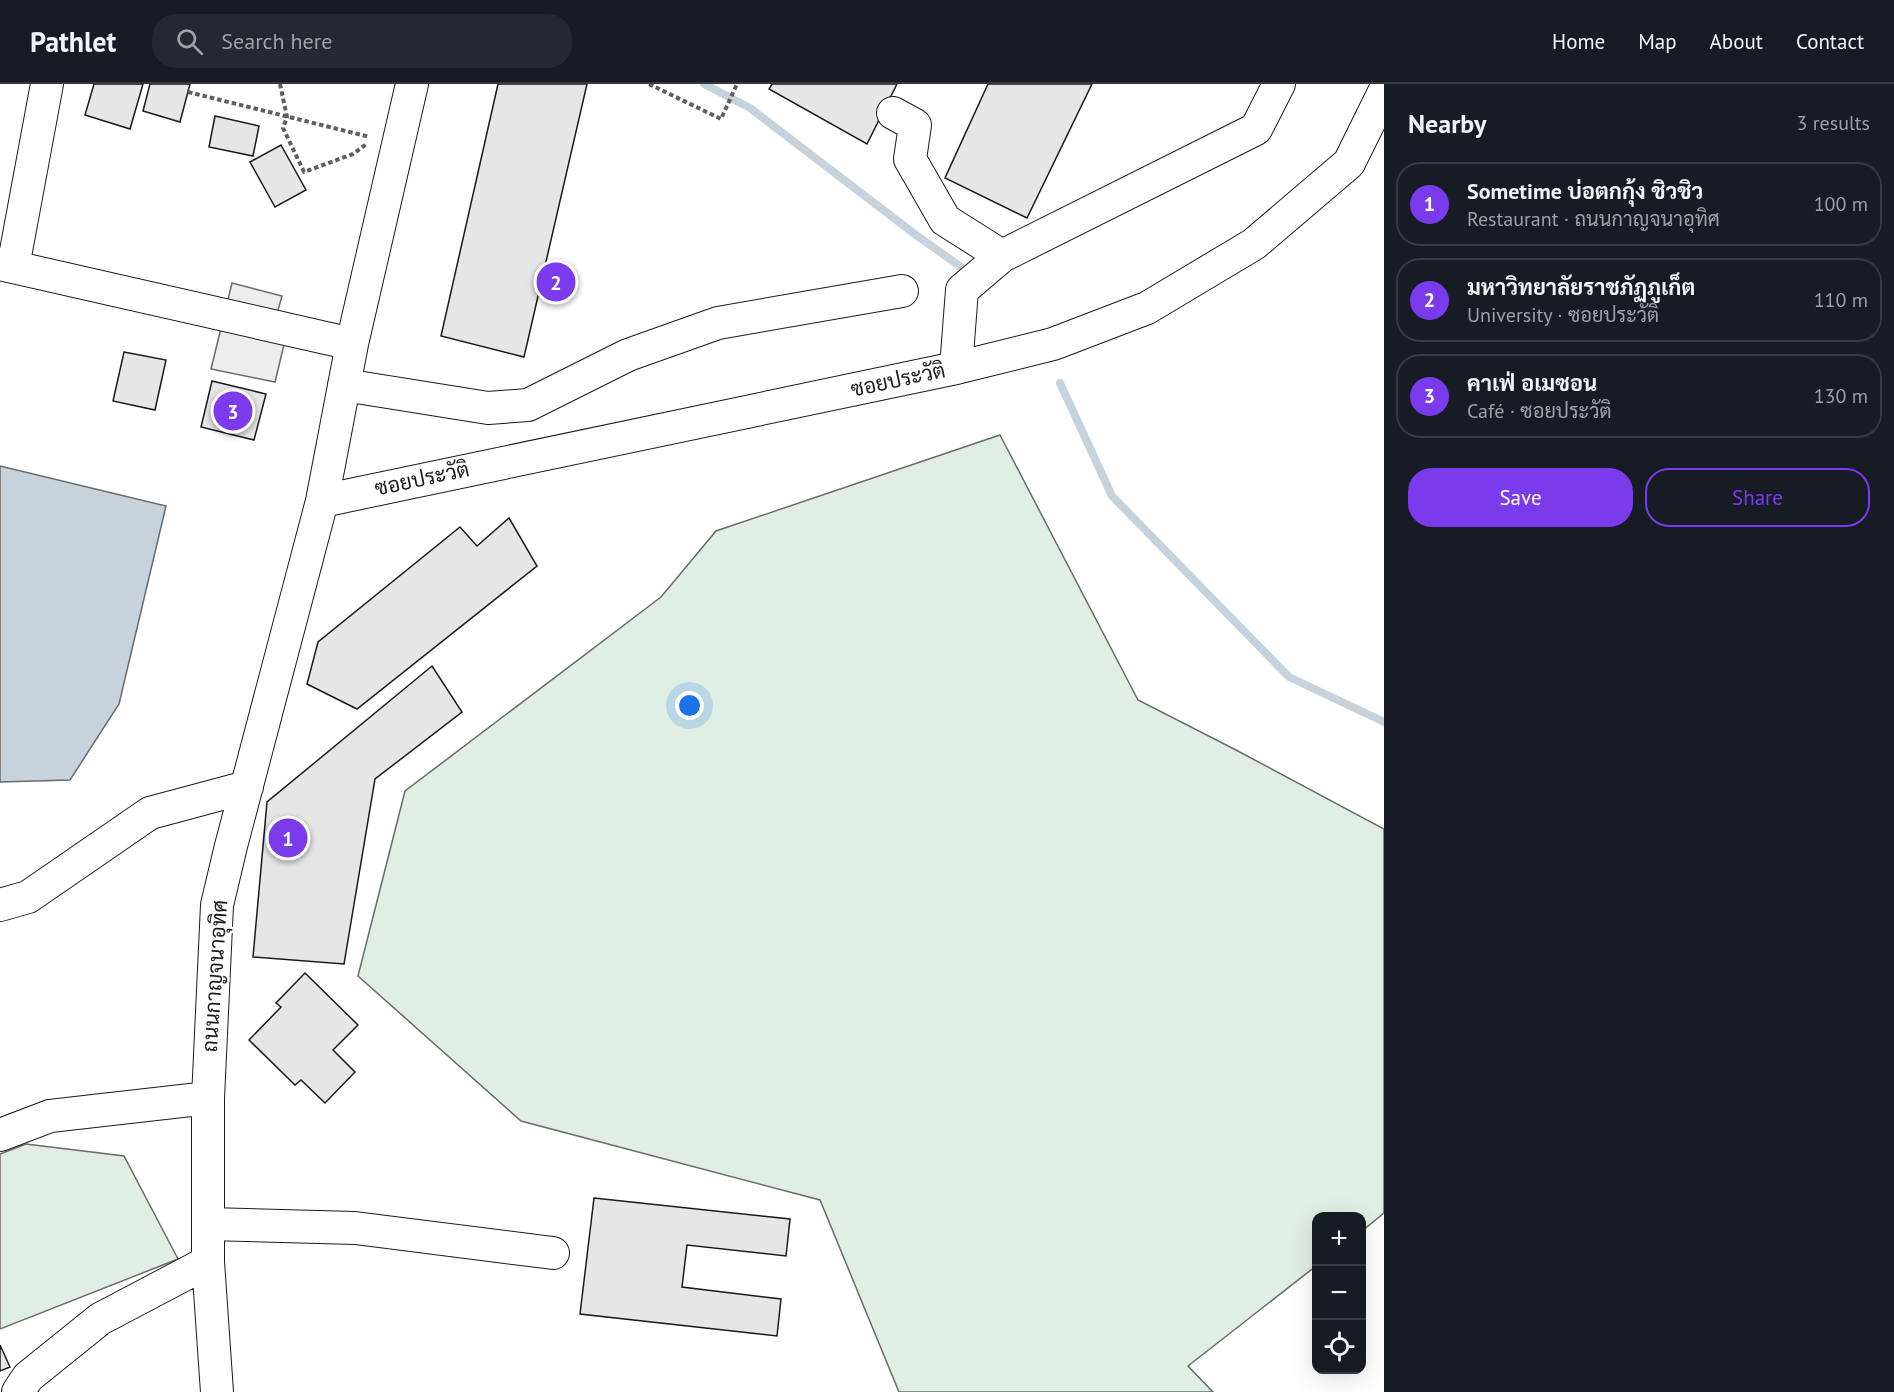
<!DOCTYPE html>
<meta charset="utf-8">
<style>
body{margin:0;font-family:"PT Sans",Sarabun,sans-serif;background:#242831;color:#f1f3f6}
.controls{position:absolute;right:18px;bottom:18px;display:grid;overflow:hidden;border-radius:12px;box-shadow:0 6px 24px #0002}
.controls button{width:54px;height:54px;display:grid;place-items:center;padding:0;border:0;border-bottom:2px solid #363941;background:#171b24;color:#f1f3f6;font:30px sans-serif}
.you{position:absolute;left:690px;top:622px;width:21px;height:21px;margin:-15px;border:4px solid #fff;border-radius:50%;background:#1a73e8;box-shadow:0 0 0 9px #1a73e833}
.badge{display:grid;place-items:center;width:39px;height:39px;border-radius:50%;background:#7c3aed;color:#fff;font-size:20px;font-weight:700}
.pin{position:absolute;translate:-50% -50%;border:3px solid #fff;box-shadow:0 2px 6px #0006}
.list{margin:0;padding:0;list-style:none}
h2{display:flex;justify-content:space-between;align-items:center;height:78px;margin:0;padding:0 24px;font-size:26px}
h2 small{font-size:20px;font-weight:400;color:#9ea1a6}
.list li{display:grid;grid-template-columns:39px 1fr auto;gap:18px;align-items:center;box-sizing:border-box;height:84px;margin:0 12px 12px;padding:0 12px;border:2px solid #363941;border-radius:24px}
.list b{display:block;font-size:22px;white-space:nowrap}
.list p{margin:0;font-size:20px;white-space:nowrap;color:#9ea1a6}
.list em{font-size:20px;font-style:normal;color:#9ea1a6}
.actions{display:flex;gap:12px;padding:18px 24px}
.actions a{flex:1;padding:14px 0;border:2px solid #7c3aed;border-radius:24px;text-align:center;font-size:21px;color:#7c3aed}
.actions .main{background:#7c3aed;color:#fff}
.icon{flex:none;width:33px;height:33px;fill:none;stroke:currentColor;stroke-width:2;stroke-linecap:round;stroke-linejoin:round}
.map{position:relative;flex:none;width:1384px;height:1308px;overflow:hidden}
header{display:flex;align-items:center;gap:36px;box-sizing:border-box;height:84px;padding:0 30px;background:#171b24;border-bottom:2px solid #363941}
header strong{font-size:28px}
nav{display:flex;gap:33px;margin-inline-start:auto;font-size:21px}
.search{width:420px;height:54px;background:#242831;display:flex;align-items:center;gap:15px;box-sizing:border-box;padding:0 21px;border-radius:24px;color:#9ea1a6;font-size:22px}
main{display:flex}
aside{flex:1;background:#171b24}
.map>svg:first-child{display:block}
.green{fill:#e0efe3;stroke:#6a6a6a;stroke-width:1.5}
.parking{fill:#ededed;stroke:#6a6a6a;stroke-width:1.5}
.water{fill:#c6d2dc;stroke:#6a6a6a;stroke-width:1.5}
.lines{fill:none;stroke-linecap:round;stroke-linejoin:round}
.stream{stroke:#c6d2dc;stroke-width:8}
.building{fill:#e6e6e6;stroke:#1a1a1a;stroke-width:1.5}
.minor-casing{stroke:#1a1a1a;stroke-width:34}
.path{stroke:#5f5f5f;stroke-width:4;stroke-dasharray:4.5 3;stroke-linecap:butt}
.minor{stroke:#fff;stroke-width:32}
.labels{text-anchor:middle;stroke-width:4.5;stroke-linejoin:round;paint-order:stroke}
.street-label{font-size:21px;fill:#1a1a1a;stroke:#fff}
</style>
<header>
<strong>Pathlet</strong>
<div class="search"><svg class="icon" aria-label="search" viewBox="0 0 24 24"><circle cx="10" cy="10" r="6"/><path d="M15 15l6 6"/></svg>Search here</div>
<nav><a>Home</a><a>Map</a><a>About</a><a>Contact</a></nav>
</header>
<main>
<div class="map">
<svg width="1384" height="1308" viewBox="0 0 1384 1308">
<rect width="100%" height="100%" fill="#fff"/>
<!-- green -->
<path class="green" d="M1000,351L1138,616L1236,666L1384,745V1129L1362,1147V1132H1316V1182L1188,1282L1213,1308H899L820,1116L521,1037L358,892L405,707L661,513L716,447Z
M26,1060L124,1072L178,1175L0,1245V1070Z"/>
<!-- parking -->
<path class="parking" d="M232,199L282,212L275,237L289,240L275,298L211,285Z"/>
<!-- water -->
<path class="water" d="M0,382L166,422L119,620L70,696L0,698Z"/>
<g class="lines">
<!-- stream -->
<path class="stream" d="M704,0L750,24L916,151L961,183
M1060,299L1112,412L1289,593L1384,638"/>
</g>
<!-- building -->
<path class="building" d="M94,0H143L130,45L85,31Z
M150,0H190L180,38L143,27Z
M498,0H587L524,273L441,252Z
M772,0H897L867,60L769,5Z
M988,0H1092L1027,134L945,94Z
M215,32L259,42L253,72L209,63Z
M281,61L306,106L275,123L250,78Z
M124,268L166,276L155,326L113,317Z
M212,297L266,310L254,356L201,343Z
M509,434L537,482L357,625L307,600L318,558L460,443L477,462Z
M432,582L462,628L375,695L344,880L253,873L267,718Z
M305,889L358,941L333,966L355,988L325,1019L301,996L295,1001L249,956L281,923L276,919Z
M594,1114L790,1135L786,1172L687,1161L682,1203L781,1215L777,1252L580,1230Z
M0,1261L10,1283L0,1287Z"/>
<g class="lines">
<defs>
<path id="minor" d="M893,29L915,41L910,75L945,136L1002,172
M0,180L352,260
M13,183L47,0
M956,284L962,206L1002,172L1256,45L1279,0
M344,301L488,324L528,321L628,271L718,239L902,207
M322,417L956,284L1053,260L1147,224L1254,160L1349,79L1384,8
M0,821L28,813L150,729L247,703
M0,1051L50,1032L208,1014
M208,1140L355,1144L553,1169
M18,1308L28,1293L100,1235L208,1178
M217,1308L208,1178V1014L217,821L231,762L322,417L352,260L412,0"/>
</defs>
<!-- minor casing -->
<use href="#minor" class="minor-casing"/>
<!-- path -->
<path class="path" d="M280,0L287,33L283,44L304,88L353,70L368,59
M649,0L721,35L737,0
M188,8L370,53"/>
<!-- minor -->
<use href="#minor" class="minor"/>
</g>
<g class="labels">
<!-- street labels -->
<g class="street-label">
<text transform="translate(898 296) rotate(-12)" y="7">ซอยประวัติ</text>
<text transform="translate(422 395) rotate(-12)" y="7">ซอยประวัติ</text>
<text transform="translate(215 892) rotate(-86)" y="7">ถนนกาญจนาอุทิศ</text>
</g>
</g>
</svg>
<div class="controls">
<button>+</button>
<button>−</button>
<button><svg class="icon" aria-label="locate" viewBox="0 0 24 24"><circle cx="12" cy="12" r="6"/><path d="M12 2v4M12 18v4M2 12h4M18 12h4"/></svg></button>
</div>
<div class="you"></div>
<div class="pin badge" style="left:288px;top:754px">1</div>
<div class="pin badge" style="left:556px;top:198px">2</div>
<div class="pin badge" style="left:233px;top:327px">3</div>
</div>
<aside>
<h2>Nearby<small>3 results</small></h2>
<ul class="list">
<li><span class="badge">1</span><div><b>Sometime บ่อตกกุ้ง ชิวชิว</b><p>Restaurant · ถนนกาญจนาอุทิศ</p></div><em>100 m</em></li>
<li><span class="badge">2</span><div><b>มหาวิทยาลัยราชภัฏภูเก็ต</b><p>University · ซอยประวัติ</p></div><em>110 m</em></li>
<li><span class="badge">3</span><div><b>คาเฟ่ อเมซอน</b><p>Café · ซอยประวัติ</p></div><em>130 m</em></li>
</ul>
<div class="actions"><a class="main">Save</a><a>Share</a></div>
</aside>
</main>
